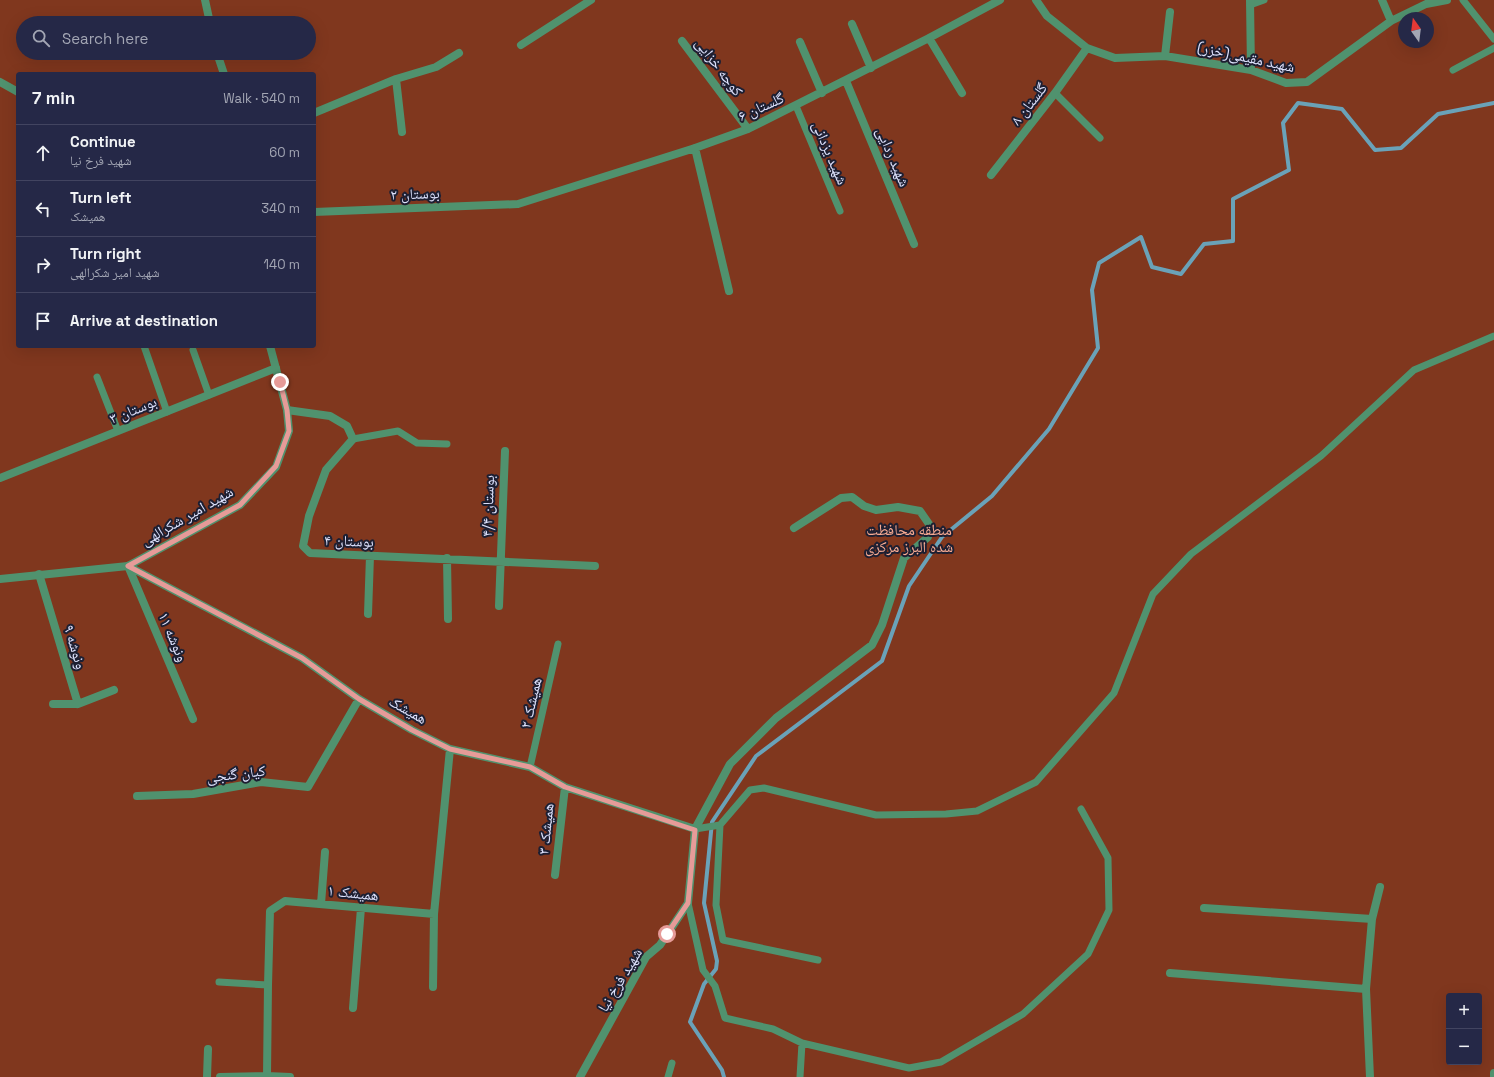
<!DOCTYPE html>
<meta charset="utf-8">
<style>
body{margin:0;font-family:"Space Grotesk","Noto Naskh Arabic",sans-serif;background:#2d304e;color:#f1f3f6}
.controls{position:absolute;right:12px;bottom:12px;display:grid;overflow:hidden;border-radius:4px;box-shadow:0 4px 16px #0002}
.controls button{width:36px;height:36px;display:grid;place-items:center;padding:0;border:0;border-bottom:1px solid #424460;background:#252847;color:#f1f3f6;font:20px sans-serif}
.compass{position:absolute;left:1398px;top:12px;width:36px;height:36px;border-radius:50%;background:#252847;box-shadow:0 4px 16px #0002;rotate:346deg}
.stop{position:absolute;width:12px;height:12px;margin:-9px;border:3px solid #e69b98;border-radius:50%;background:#fff}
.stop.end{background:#e69b98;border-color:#fff;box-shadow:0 1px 4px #0008}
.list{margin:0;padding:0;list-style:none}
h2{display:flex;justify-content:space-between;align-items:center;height:52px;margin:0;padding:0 16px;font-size:17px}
h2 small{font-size:13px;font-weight:400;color:#a3a6b4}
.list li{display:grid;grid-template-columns:26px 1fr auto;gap:12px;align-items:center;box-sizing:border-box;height:56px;padding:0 16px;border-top:1px solid #424460}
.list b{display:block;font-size:15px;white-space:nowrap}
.list p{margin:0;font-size:13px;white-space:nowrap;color:#a3a6b4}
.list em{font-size:13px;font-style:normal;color:#a3a6b4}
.icon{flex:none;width:22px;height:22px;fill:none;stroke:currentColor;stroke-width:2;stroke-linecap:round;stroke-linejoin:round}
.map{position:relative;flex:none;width:1494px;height:1077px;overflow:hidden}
.search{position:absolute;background:#252847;box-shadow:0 4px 16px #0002;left:16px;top:16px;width:300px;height:44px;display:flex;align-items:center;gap:10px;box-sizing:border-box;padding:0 14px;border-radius:22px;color:#a3a6b4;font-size:15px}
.panel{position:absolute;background:#252847;box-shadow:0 4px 16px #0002;left:16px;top:72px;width:300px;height:276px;border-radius:4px}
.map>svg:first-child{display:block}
.green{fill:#80371e;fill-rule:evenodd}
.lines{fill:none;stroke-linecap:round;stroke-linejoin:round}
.stream{stroke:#6aa2b8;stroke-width:4}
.service{stroke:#50926e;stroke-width:7}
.minor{stroke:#50926e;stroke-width:8}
.tertiary{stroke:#50926e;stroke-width:8}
.route{stroke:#e69b98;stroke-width:5}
.labels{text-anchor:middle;stroke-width:4;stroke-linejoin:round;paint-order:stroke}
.street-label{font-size:15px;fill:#dee2fd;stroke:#1d1f32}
.park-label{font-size:15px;fill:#faac93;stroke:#1d1f32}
</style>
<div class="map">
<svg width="1494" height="1077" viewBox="0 0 1494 1077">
<rect width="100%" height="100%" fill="#31355f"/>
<!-- green -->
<path class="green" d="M0,0H1494V1077H0ZM1404,18H1428V42H1404ZM23,23H309V53H23ZM18,74H314V346H18ZM1449,996H1479V1062H1449Z"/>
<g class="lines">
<!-- stream -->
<path class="stream" d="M724,1077L722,1070L690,1022L704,984L716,969L717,961L704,903L712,822L756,756L882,661L909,586L942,537L992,496L1049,429L1098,348L1092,290L1099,263L1141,237L1152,267L1181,274L1204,244L1233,241V199L1289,170L1283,123L1298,103L1342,109L1375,150L1401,148L1438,114L1494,103"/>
<!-- service -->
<path class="service" d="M1463,0L1494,39
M1250,5L1264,0
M1453,70L1494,48
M1055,93L1100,138
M796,106L840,211
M144,346L167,412
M193,350L209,395
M97,377L118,431
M353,439L398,431L417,443L447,444
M530,767L558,644
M695,829L720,825
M688,903L703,970L715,986L725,1018L773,1029L802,1043L909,1068L941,1062L1023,1014L1088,954L1109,910L1108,858L1081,809
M818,960L723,940L716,905L720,825L750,790L764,788L876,815L946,814L977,811L1036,782L1114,693L1153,594L1191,554L1321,456L1414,370L1494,336
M219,982L268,985
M668,1077L672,1063
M800,1077L802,1043"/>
<!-- minor -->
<path class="minor" d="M1036,0L1047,16L1087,48L1115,58L1165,56L1251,70L1286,83L1307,82L1391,21L1426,4L1447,0
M1250,0L1251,70
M1382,0L1391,21
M852,24L871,68
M929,38L962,93
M682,41L748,129
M800,42L822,93
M521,45L591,0
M1165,56L1170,12
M396,79L402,132
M846,81L914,244
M0,82L18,92
M314,113L396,79L436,67L459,53
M695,148L729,291
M991,175L1055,93L1087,48
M314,212L518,204L695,148L748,129L929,38L1000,0
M287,410L330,416L347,426L353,439L326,470L309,516L303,546L310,553L595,566
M0,478L276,368
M447,558L448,619
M128,566L302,658L359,699L412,730L450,749L530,767L565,787L695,829
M128,566L193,719
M39,574L78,704H53
M499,606L505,451
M368,614L370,556
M78,704L114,690
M137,796L193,794L261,782L308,787L359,699
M555,875L565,787
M321,904L325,852
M1204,908L1372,919
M1170,973L1366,989
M433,987L434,914
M353,1008L361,908
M267,1076L268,985L270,911L285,901L434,914L450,749
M207,1077L208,1049
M220,1077L267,1076L290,1077
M580,1077L646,957L660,945L688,903L695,829L730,764L776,718L872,645L882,625L904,558L928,537L929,524L920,511L898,507L876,510L864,506L852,497L841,498L794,528
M1370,1077L1366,989L1372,919L1380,887
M1494,1077V1073"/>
<!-- tertiary -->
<path class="tertiary" d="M205,0L210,23
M217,53L224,74
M0,579L128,566L240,505L276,467L289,431L287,410L270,346"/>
</g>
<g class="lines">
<!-- route -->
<path class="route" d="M280,382L287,410L289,431L276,466L240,505L128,566L302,658L359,699L412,730L450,749L530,767L565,787L695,830L688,903L667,934"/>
</g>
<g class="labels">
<!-- street labels -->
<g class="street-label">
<text transform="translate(1246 57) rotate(12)" y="5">شهید مقیمی(‌خزر)</text>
<text transform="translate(719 67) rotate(53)" y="5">کوچه خزایی</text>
<text transform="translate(1029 104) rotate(-52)" y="5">گلستان ۸</text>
<text transform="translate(761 107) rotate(-24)" y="5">گلستان ۶</text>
<text transform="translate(830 153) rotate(67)" y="5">شهید یزدانی</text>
<text transform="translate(893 157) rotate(67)" y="5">شهید ردایی</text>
<text transform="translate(415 194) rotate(-2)" y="5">بوستان ۲</text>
<text transform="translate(133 410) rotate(-22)" y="5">بوستان ۳</text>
<text transform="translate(488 506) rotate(-88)" y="5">بوستان ۴/۴</text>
<text transform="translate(187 516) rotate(-30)" y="5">شهید امیر شکرالهی</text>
<text transform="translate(349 541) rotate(2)" y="5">بوستان ۴</text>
<text transform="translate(173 637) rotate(67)" y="5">ونوشه ۱۱</text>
<text transform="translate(75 647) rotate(73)" y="5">ونوشه ۹</text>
<text transform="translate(531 703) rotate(-77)" y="5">همیشک ۲</text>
<text transform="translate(408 710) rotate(30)" y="5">همیشک</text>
<text transform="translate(236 774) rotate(-7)" y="5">کیان گنجی</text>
<text transform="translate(546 829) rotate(-84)" y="5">همیشک ۳</text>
<text transform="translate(353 893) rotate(6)" y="5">همیشک ۱</text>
<text transform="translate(620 980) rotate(-59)" y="5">شهید فرخ نیا</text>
</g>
<!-- park labels -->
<g class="park-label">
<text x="909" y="535">منطقه محافظت<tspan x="909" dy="17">شده البرز مرکزی</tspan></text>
</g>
</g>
</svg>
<div class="controls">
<button>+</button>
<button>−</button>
</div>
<svg class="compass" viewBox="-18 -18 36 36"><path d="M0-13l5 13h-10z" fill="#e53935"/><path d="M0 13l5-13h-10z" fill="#a3a6b4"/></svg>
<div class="stop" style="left:667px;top:934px"></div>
<div class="stop end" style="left:280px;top:382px"></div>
<div class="search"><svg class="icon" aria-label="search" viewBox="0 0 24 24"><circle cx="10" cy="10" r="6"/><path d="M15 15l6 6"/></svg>Search here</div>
<section class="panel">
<h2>7 min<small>Walk · 540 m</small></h2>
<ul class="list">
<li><svg class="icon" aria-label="ahead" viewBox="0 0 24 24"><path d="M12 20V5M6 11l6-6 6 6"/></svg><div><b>Continue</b><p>شهید فرخ نیا</p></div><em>60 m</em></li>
<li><svg class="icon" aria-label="left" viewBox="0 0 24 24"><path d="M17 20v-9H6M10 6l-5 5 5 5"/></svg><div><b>Turn left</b><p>همیشک</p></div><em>340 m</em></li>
<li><svg class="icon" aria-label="right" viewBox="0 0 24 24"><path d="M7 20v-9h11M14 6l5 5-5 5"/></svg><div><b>Turn right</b><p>شهید امیر شکرالهی</p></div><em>140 m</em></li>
<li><svg class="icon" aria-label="arrive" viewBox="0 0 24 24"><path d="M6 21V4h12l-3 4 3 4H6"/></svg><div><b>Arrive at destination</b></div></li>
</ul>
</section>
</div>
